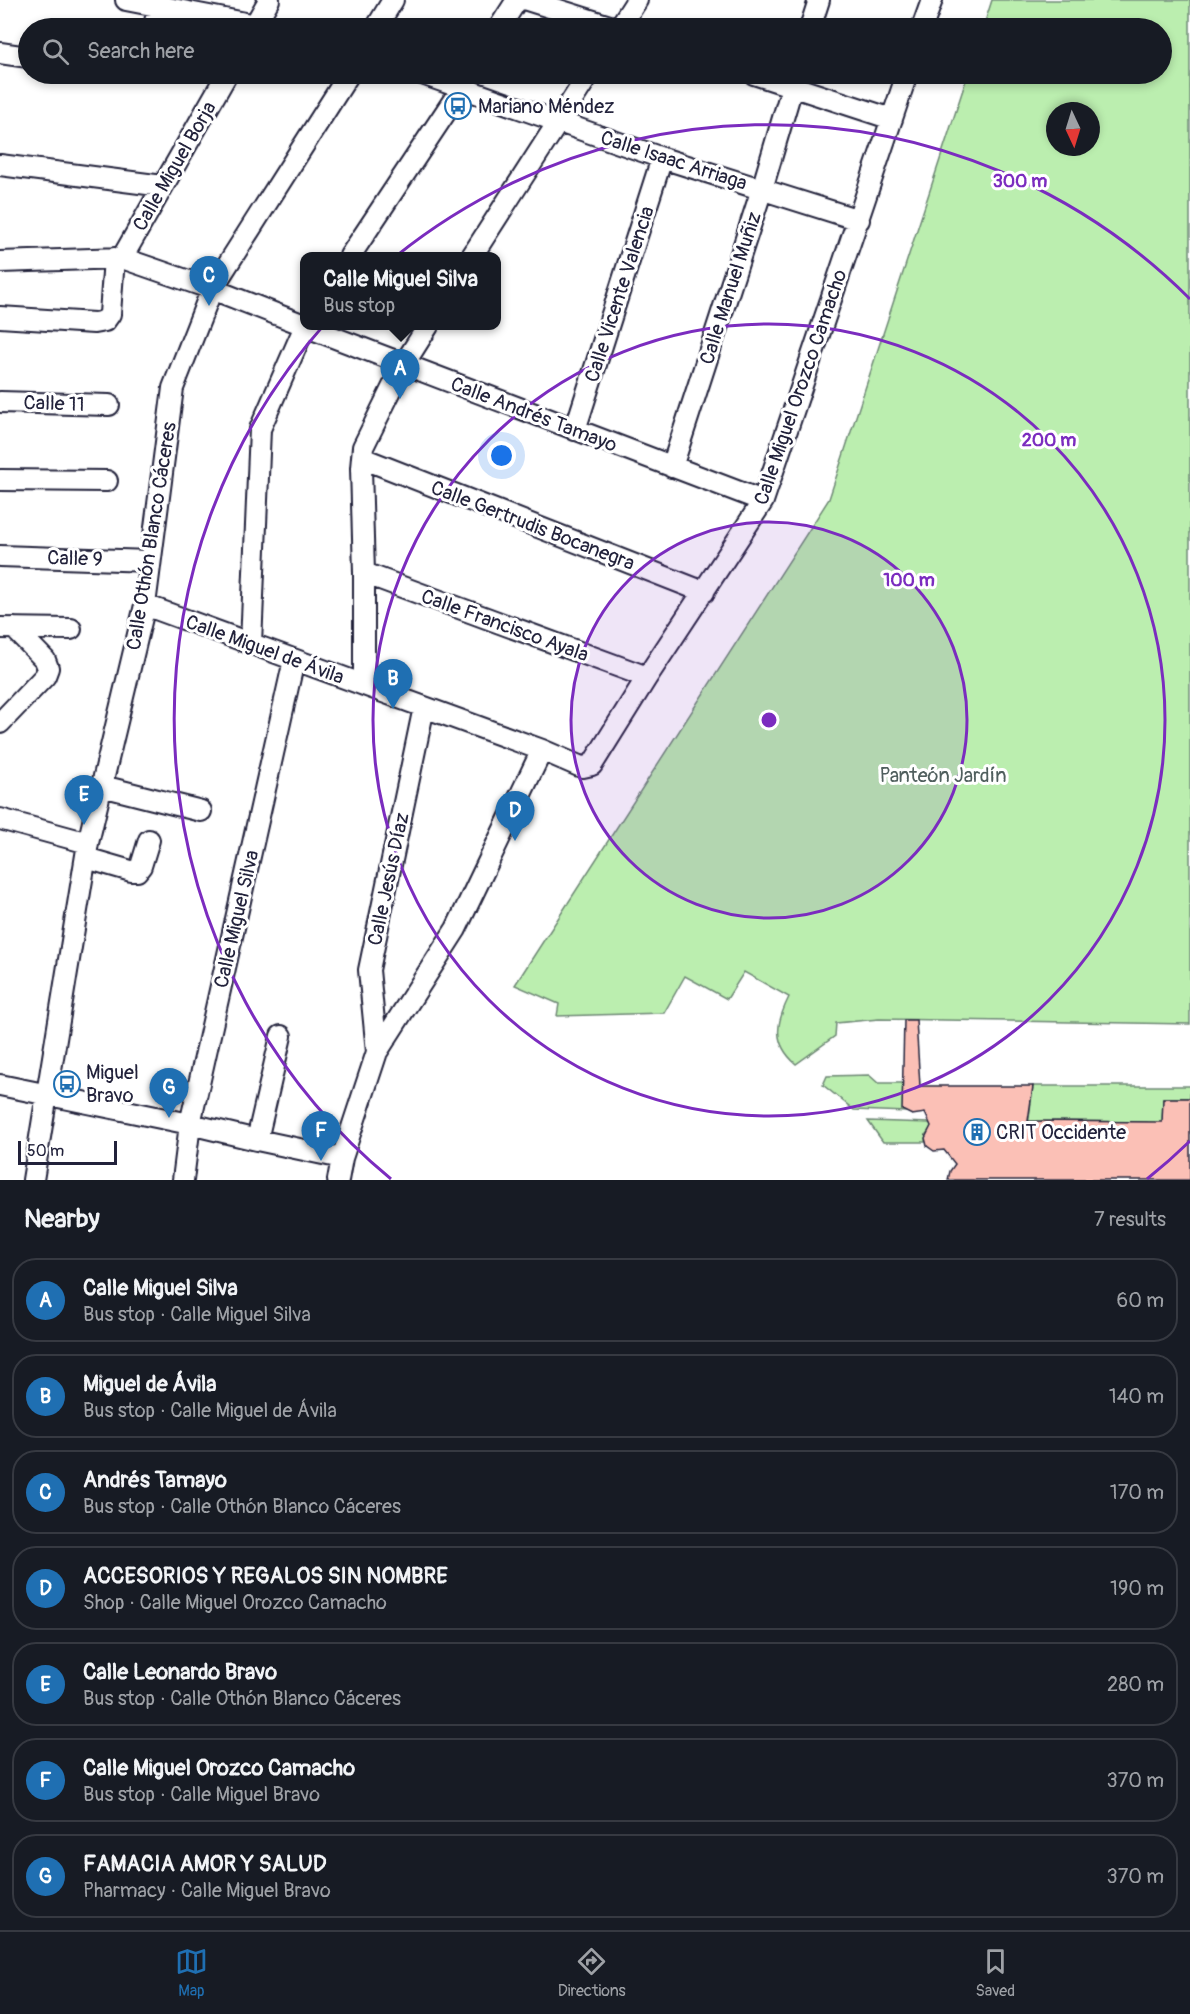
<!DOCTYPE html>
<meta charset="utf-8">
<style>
body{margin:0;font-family:Pangolin,sans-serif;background:#242831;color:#f1f3f6}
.compass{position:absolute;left:1046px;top:102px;width:54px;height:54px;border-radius:50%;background:#171b24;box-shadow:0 3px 9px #0003;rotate:176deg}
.scale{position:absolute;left:18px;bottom:15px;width:99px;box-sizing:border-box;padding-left:6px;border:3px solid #22223b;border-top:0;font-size:16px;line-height:21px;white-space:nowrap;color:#22223b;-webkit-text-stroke:4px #fff;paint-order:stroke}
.you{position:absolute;left:502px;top:456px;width:21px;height:21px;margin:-15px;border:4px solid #fff;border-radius:50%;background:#1a73e8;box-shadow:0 0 0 9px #1a73e833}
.badge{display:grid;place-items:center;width:39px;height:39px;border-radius:50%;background:#1f6fb2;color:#fff;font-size:20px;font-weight:700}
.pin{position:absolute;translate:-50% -50px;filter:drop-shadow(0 2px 3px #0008)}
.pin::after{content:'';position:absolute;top:32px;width:21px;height:18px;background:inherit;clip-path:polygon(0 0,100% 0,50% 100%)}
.popup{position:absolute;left:300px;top:252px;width:201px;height:78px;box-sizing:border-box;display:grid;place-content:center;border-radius:12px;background:#171b24;filter:drop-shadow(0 2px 4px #0005);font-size:20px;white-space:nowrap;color:#9ea1a6}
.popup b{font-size:22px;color:#f1f3f6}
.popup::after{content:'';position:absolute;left:50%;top:100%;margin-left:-12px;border:12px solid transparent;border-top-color:#171b24}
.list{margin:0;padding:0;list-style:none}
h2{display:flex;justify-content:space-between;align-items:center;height:78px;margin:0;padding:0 24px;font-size:26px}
h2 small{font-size:20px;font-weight:400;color:#9ea1a6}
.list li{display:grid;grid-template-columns:39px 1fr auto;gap:18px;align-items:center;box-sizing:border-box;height:84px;margin:0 12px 12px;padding:0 12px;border:2px solid #363941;border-radius:24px}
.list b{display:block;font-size:22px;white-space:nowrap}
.list p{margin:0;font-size:20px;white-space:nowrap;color:#9ea1a6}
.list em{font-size:20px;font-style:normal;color:#9ea1a6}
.icon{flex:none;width:33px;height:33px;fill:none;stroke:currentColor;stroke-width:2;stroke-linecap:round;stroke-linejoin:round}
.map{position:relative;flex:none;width:1190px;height:1180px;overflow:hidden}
.search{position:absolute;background:#171b24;box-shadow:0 3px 9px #0003;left:18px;right:18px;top:18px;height:66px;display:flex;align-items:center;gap:15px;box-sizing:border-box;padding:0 21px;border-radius:33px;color:#9ea1a6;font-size:22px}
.sheet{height:750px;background:#171b24}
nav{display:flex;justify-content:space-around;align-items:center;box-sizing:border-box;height:84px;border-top:2px solid #363941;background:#171b24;font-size:16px;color:#9ea1a6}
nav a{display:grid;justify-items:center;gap:3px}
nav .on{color:#1f6fb2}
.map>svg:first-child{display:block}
.green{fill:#bbeeaf;stroke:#6e8875;stroke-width:1.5;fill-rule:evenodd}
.building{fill:#fbc0b6;stroke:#22223b;stroke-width:1.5}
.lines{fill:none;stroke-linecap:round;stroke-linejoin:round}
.minor-casing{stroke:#22223b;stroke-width:24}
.minor{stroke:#fff;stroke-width:20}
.ring{fill:none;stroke:#7b2cbf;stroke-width:3}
.labels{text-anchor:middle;stroke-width:6;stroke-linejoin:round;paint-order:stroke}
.poi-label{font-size:20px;fill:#22223b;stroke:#fff;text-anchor:start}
.street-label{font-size:20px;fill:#22223b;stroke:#fff}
.park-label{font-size:20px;fill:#505f5e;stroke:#fff}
.centre{fill:#7b2cbf;stroke:#fff;stroke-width:3}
.ring-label{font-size:18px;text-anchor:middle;font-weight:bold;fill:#7b2cbf;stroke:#fff;stroke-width:6;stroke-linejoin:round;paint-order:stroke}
</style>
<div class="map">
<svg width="1190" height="1180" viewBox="0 0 1190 1180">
<rect width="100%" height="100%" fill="#fff"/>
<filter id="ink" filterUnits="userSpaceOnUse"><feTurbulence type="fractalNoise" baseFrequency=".0167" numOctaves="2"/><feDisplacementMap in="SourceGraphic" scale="12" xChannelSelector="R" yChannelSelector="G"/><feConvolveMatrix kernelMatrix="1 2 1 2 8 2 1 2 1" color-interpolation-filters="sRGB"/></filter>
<g filter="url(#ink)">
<!-- green -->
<path class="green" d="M992,0H1190V1024L879,1019L836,1023L835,1036L796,1064C772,1043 776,1023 789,997L744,972L727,999L685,976L664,1013L557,1016L559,1004L515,985L829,499L968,74H1162V28H983ZM1055,111H1091V147H1055Z
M869,1075L878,1083H903L907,1112L854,1110L823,1085L827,1076Z
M1033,1086H1190V1098H1163L1161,1178L1147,1122L1037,1121L1035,1180L1022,1174Z
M868,1121L930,1123L932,1127L926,1134L925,1142H883Z"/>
<!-- building -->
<path class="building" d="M904,1020H916L920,1086H1033L1028,1121L1162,1122L1163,1098H1190V1180H948L950,1171L955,1164L944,1150L934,1151L927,1146L925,1138L931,1126L925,1113L912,1115L902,1110Z"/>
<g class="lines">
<defs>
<path id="minor" d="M126,0L271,28
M527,0L616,28
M154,28L158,6
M253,28L269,0
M376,28L393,0
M499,28L517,0
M619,28L637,0
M810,28L819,0
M922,28L932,0
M0,53L28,57
M422,74L662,158L859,220
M754,74L892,119
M0,165L163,186
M350,256L471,74
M472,256L589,74
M122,258L227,74
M0,262L122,258L212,289L304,325
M0,317L94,323L105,321L110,314L114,258
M304,326L763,501
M0,402L109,405
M575,430L662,158
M362,458L704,592
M672,467L762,189L796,74
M0,480L107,481
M0,556L150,561
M364,573L647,677
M145,605L542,750L579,766L583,767L592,765L647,677L763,501L907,74
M0,628L71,629
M251,644L260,429L305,326
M364,685V573L361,468L363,447L404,364L428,326
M0,723L45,676L48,668L45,660L14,628
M102,786L201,811
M0,819L88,843
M86,858L131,871H137L141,866L149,840
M377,1052L369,970L424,707
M0,1085L190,1124L257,1140L342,1158
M257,1140L281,1036
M33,1180L88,843L145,605L173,388L212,289L349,74
M183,1180L190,1124L294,660
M338,1180L342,1158L377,1052L456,929L542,750"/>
</defs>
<!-- minor casing -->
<use href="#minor" class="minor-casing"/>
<!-- minor -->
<use href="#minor" class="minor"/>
</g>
</g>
<!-- distance rings -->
<circle cx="769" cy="720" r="198" fill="#7b2cbf" fill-opacity=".12"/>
<g class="ring">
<circle cx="769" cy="720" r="198"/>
<circle cx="769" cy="720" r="396"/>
<path d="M1190 1141A595 595 0 0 1 1147 1179M391 1179A595 595 0 1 1 1190 299"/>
</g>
<!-- icons -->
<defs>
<symbol id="bus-ring" viewBox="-11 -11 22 22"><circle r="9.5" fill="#fff" stroke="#1f6fb2" stroke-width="1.5"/><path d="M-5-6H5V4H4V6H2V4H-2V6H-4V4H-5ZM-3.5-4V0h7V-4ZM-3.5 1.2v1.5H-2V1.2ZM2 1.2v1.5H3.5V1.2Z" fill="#1f6fb2"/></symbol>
<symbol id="building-ring" viewBox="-11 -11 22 22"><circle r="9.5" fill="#fff" stroke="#1f6fb2" stroke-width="1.5"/><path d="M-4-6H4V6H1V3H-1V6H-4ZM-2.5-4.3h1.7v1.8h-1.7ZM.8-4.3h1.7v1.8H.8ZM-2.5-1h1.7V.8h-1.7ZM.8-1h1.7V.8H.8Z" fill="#1f6fb2"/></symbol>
</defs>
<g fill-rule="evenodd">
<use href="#bus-ring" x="443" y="91" width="30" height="30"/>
<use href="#bus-ring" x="52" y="1069" width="30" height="30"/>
<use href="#building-ring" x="962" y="1117" width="30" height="30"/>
</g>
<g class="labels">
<!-- poi labels -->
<g class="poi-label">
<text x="478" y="113">Mariano Méndez</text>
<text x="86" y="1079">Miguel<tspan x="86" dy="23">Bravo</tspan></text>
<text x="996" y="1139">CRIT Occidente</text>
</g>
<!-- street labels -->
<g class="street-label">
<text transform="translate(674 160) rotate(18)" y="7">Calle Isaac Arriaga</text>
<text transform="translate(174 166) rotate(-60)" y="7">Calle Miguel Borja</text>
<text transform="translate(730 288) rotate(-72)" y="7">Calle Manuel Muñiz</text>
<text transform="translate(619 294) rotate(-72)" y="7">Calle Vicente Valencia</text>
<text transform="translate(800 387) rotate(-71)" y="7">Calle Miguel Orozco Camacho</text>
<text transform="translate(54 403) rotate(2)" y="7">Calle 11</text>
<text transform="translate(534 414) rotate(21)" y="7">Calle Andrés Tamayo</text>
<text transform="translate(533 525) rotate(21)" y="7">Calle Gertrudis Bocanegra</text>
<text transform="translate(151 536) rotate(-81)" y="7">Calle Othón Blanco Cáceres</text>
<text transform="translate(75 558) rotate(2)" y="7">Calle 9</text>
<text transform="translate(505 625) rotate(20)" y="7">Calle Francisco Ayala</text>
<text transform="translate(265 649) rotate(20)" y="7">Calle Miguel de Ávila</text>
<text transform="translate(388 879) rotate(-78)" y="7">Calle Jesús Díaz</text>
<text transform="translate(236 919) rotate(-77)" y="7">Calle Miguel Silva</text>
</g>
<!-- park labels -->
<g class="park-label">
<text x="943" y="782">Panteón Jardín</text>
</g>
</g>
<circle cx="769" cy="720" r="9" class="centre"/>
<g class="ring-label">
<text x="1020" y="187">300 m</text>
<text x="1049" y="446">200 m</text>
<text x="909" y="586">100 m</text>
</g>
</svg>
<svg class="compass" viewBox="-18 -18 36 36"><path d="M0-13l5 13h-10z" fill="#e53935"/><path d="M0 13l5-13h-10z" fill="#9ea1a6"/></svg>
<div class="scale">50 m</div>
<div class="you"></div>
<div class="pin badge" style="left:400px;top:399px">A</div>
<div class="popup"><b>Calle Miguel Silva</b>Bus stop</div>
<div class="pin badge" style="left:393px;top:709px">B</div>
<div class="pin badge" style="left:209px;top:306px">C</div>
<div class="pin badge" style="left:515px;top:841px">D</div>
<div class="pin badge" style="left:84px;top:825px">E</div>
<div class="pin badge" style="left:321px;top:1161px">F</div>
<div class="pin badge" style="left:169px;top:1118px">G</div>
<div class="search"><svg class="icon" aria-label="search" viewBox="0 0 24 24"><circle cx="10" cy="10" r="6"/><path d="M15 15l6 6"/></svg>Search here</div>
</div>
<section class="sheet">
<h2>Nearby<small>7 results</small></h2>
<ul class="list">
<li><span class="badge">A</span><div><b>Calle Miguel Silva</b><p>Bus stop · Calle Miguel Silva</p></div><em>60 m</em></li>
<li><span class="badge">B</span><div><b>Miguel de Ávila</b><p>Bus stop · Calle Miguel de Ávila</p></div><em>140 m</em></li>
<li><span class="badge">C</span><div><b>Andrés Tamayo</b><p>Bus stop · Calle Othón Blanco Cáceres</p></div><em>170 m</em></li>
<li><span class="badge">D</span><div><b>ACCESORIOS Y REGALOS SIN NOMBRE</b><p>Shop · Calle Miguel Orozco Camacho</p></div><em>190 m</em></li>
<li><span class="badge">E</span><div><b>Calle Leonardo Bravo</b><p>Bus stop · Calle Othón Blanco Cáceres</p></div><em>280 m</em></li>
<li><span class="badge">F</span><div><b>Calle Miguel Orozco Camacho</b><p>Bus stop · Calle Miguel Bravo</p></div><em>370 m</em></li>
<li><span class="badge">G</span><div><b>FAMACIA AMOR Y SALUD</b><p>Pharmacy · Calle Miguel Bravo</p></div><em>370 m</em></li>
</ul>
</section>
<nav>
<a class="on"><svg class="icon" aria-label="map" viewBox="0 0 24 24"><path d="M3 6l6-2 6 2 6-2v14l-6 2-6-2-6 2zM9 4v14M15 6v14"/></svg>Map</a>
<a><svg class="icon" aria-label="directions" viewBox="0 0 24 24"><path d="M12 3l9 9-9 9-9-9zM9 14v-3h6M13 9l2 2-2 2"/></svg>Directions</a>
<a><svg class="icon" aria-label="saved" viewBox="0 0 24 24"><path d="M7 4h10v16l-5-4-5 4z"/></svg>Saved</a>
</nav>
